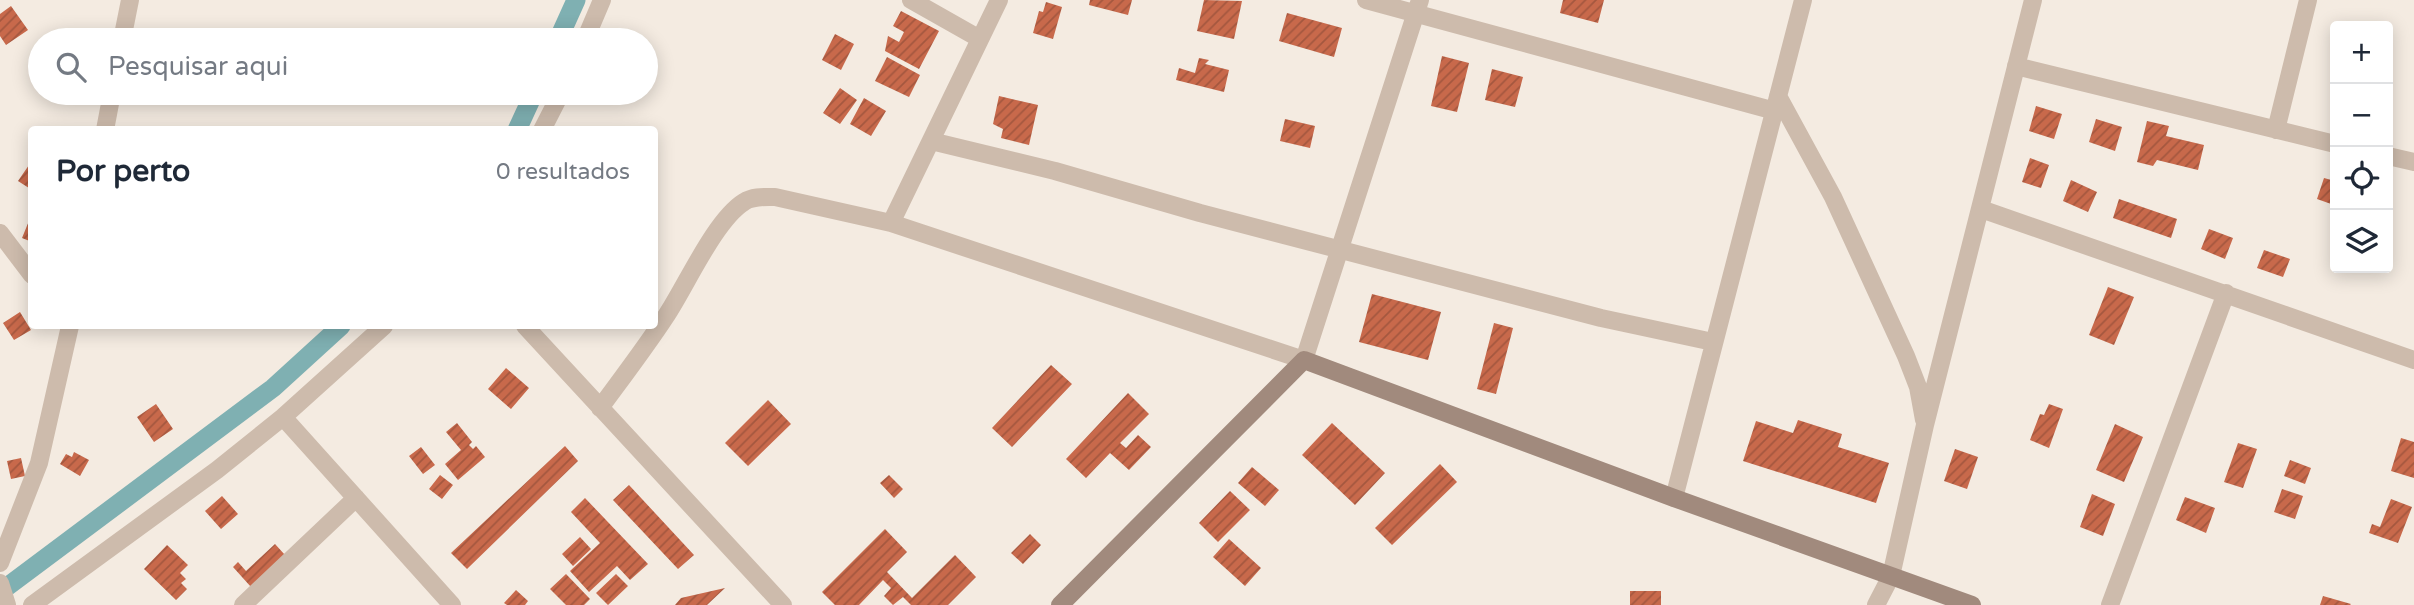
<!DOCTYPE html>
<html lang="pt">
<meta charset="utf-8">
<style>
body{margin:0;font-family:"Varela Round",sans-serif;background:#f2f2f3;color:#1f2937}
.controls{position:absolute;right:21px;top:21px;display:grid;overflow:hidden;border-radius:7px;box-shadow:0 4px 18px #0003}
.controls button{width:63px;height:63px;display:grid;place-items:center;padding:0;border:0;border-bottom:2px solid #e0e1e3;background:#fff;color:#1f2937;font:35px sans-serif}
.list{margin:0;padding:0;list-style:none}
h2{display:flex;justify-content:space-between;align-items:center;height:91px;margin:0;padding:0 28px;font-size:30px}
h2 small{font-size:23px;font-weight:400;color:#747a83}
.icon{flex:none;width:38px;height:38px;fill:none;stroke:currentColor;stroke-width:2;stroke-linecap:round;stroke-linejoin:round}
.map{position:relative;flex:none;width:2414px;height:605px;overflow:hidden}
.search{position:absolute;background:#fff;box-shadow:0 4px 18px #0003;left:28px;top:28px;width:630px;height:77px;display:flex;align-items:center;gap:18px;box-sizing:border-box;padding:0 24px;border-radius:38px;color:#747a83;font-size:26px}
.panel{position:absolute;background:#fff;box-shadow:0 4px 18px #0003;left:28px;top:126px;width:630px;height:203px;border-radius:7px}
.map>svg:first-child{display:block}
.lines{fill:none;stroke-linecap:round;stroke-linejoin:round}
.canal{stroke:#7fb0b2;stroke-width:19}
.building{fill:url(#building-hatch)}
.street{stroke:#cdbbac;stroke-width:18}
.secondary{stroke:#a18a7d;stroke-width:18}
</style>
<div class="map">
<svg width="2414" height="605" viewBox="0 0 2414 605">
<defs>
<pattern id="building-hatch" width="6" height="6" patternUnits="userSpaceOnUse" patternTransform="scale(1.75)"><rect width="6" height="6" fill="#c8694b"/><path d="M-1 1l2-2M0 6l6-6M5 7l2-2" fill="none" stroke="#a4573f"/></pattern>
</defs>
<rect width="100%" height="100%" fill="#f4ebe1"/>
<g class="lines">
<!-- canal -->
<path class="canal" d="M558,40L576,0
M517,130L534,93
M0,592L273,388L341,326"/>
</g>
<!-- building -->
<path class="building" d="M1090,0H1132L1128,15L1089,5Z
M1204,0L1242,1L1234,39L1197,31Z
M1563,0H1604L1598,23L1560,13Z
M1046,2L1062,7L1053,39L1033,33L1039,11L1043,12Z
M11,6L28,30L6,45L0,36V14Z
M901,11L939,31L919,69L885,51L888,36L899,42L904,32L893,26Z
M1287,13L1342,28L1334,57L1279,41Z
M835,34L854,44L841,70L822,60Z
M1442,56L1469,63L1457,112L1431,106Z
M887,57L920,75L909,97L875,81Z
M1199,58L1209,60L1205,64L1229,70L1224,92L1176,80L1179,68L1195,73Z
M1492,69L1523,77L1515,107L1485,100Z
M840,88L857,100L840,124L823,113Z
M999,96L1038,105L1029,145L1001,138L1003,129L993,124Z
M864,98L886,111L871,136L850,124Z
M2036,106L2062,114L2054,139L2029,131Z
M1285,119L1315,126L1310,148L1280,141Z
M2096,119L2122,127L2115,151L2089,142Z
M2147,121L2169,126L2166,136L2204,145L2198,170L2157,160L2153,166L2137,162Z
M2030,158L2049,165L2041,188L2022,182Z
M29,165L32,167V190L18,181Z
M2324,178L2335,181L2334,205L2317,199Z
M2071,180L2097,192L2088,212L2063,201Z
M2119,199L2177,219L2171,238L2113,218Z
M31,216H32V242L22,238Z
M2209,229L2233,238L2225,259L2201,249Z
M2264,250L2290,259L2283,277L2257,268Z
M2108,287L2134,297L2114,345L2089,335Z
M1372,294L1441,312L1428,360L1359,342Z
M20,312L31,330L14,340L3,323Z
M1494,323L1513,328L1496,394L1477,389Z
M1051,365L1072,384L1012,447L992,428Z
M506,368L529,388L511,409L488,389Z
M1128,393L1149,414L1120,443L1126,448L1138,435L1151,447L1129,470L1110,453L1086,478L1066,459Z
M768,400L791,424L748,466L725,443Z
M156,404L173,429L154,442L137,417Z
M2049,404L2063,409L2049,448L2030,440L2040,414L2044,415Z
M1798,420L1842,434L1838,447L1889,463L1876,503L1743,461L1756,421L1793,433Z
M457,423L472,442L469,445L473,449L476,446L485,457L458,480L445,464L461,450L446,432Z
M1332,423L1385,473L1355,505L1302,455Z
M2115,424L2143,437L2124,482L2096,470Z
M2401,438L2414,442V478L2391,471Z
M2238,443L2257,449L2243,488L2224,482Z
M565,446L578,461L467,569L451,553Z
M421,447L435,465L423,474L409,456Z
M1955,449L1978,457L1967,489L1944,481Z
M74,452L89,460L80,476L60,464L66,454L72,457Z
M21,458L25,476L11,479L7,461Z
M2290,460L2311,468L2305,484L2284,476Z
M1440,464L1457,482L1392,545L1375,528Z
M1252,467L1279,490L1265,506L1238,483Z
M440,475L453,485L442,499L429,489Z
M889,475L903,489L894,498L880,483Z
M629,485L694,555L678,569L613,500Z
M2282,489L2303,496L2295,519L2274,512Z
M1230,491L1250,510L1218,542L1199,523Z
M2092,494L2115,504L2103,536L2080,527Z
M222,496L238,514L221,529L205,511Z
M2185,497L2215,508L2206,533L2176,520Z
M585,498L648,564L630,580L617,566L589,592L570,571L600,543L571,512Z
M2391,499L2412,507L2398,543L2369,533L2372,524L2380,527Z
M885,529L907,552L887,572L912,598L955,555L976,577L948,605H911L903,597L893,605L884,596L891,588L883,580L859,605H835L822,592Z
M1030,534L1041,545L1023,564L1011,553Z
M580,537L591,549L573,566L562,554Z
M1229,539L1261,568L1245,586L1213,557Z
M275,544L285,555L251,587L233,567L238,562L246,571Z
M167,545L188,565L180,573L186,579L181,583L187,589L176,600L144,569Z
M566,574L590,599L584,605H566L550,589Z
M616,574L628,586L608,605L596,593Z
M725,588L707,605H675L681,598Z
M516,590L528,601L525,605H507L504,603Z
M1630,591H1661V605H1630Z
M2323,596L2351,604L2350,605H2320Z"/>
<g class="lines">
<!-- street -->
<path class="street" d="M911,0L980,39
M1366,0L1775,111
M122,40L130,0
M585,40L602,0
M2016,66L2335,144
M1778,96L1833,197L1906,356L1918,387L1924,420
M105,130L112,93
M542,130L561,93
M2276,130L2308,0
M931,141L1055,171L1200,213L1601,318L1713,342
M2388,156L2414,162
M1981,209L2414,360
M891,223L999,0
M0,233L32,275
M525,326L783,605
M600,408C622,378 645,348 666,316C686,286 715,220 744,202C753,196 765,197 775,197L891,223L1304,360L1420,0
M283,417L452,605
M1674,498L1803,0
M0,563L39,463L70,326
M0,583L7,605
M32,605L217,470L283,417L384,326
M243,605L356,498
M1876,605L1891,576L1925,425L2033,0
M2110,605L2226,293"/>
<!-- secondary -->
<path class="secondary" d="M1060,605L1304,360L1674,498L1972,605"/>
</g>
</svg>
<div class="controls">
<button>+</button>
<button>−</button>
<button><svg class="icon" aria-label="locate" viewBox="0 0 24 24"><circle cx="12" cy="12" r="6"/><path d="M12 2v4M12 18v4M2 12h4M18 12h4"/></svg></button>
<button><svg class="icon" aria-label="layers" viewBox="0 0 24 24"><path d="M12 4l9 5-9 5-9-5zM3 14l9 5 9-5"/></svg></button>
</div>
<div class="search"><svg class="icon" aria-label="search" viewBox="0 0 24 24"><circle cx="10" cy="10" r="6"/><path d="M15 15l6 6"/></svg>Pesquisar aqui</div>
<section class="panel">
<h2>Por perto<small>0 resultados</small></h2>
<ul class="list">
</ul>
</section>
</div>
